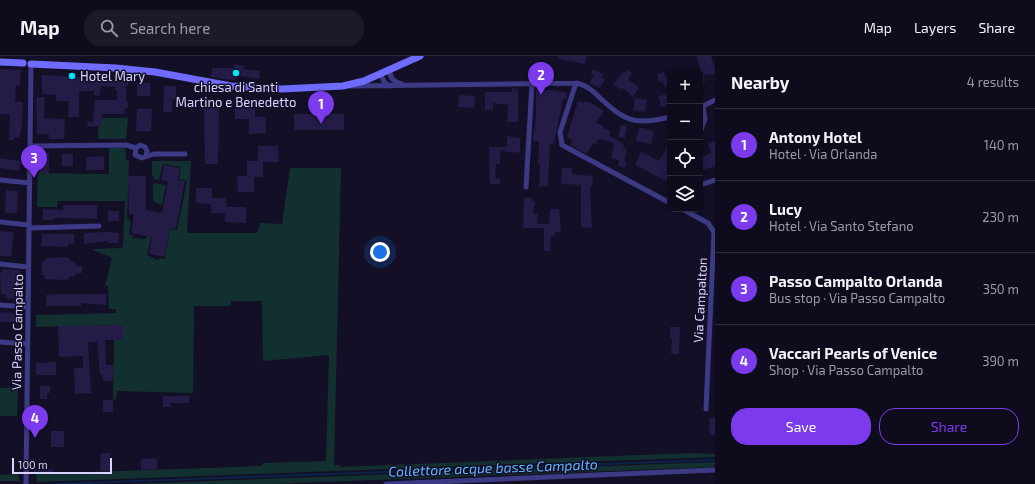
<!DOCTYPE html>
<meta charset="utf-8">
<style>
body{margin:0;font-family:"Exo 2",sans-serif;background:#1c1929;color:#f1f3f6}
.controls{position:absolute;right:12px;top:12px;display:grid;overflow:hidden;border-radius:8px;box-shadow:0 2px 10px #0003}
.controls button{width:36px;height:36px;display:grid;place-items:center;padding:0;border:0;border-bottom:1px solid #2e2b3b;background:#0e0b1c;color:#f1f3f6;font:20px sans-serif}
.scale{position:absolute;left:12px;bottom:10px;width:100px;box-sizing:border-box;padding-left:4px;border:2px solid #d9d4ff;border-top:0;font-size:11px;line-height:14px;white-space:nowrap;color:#d9d4ff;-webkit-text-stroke:3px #130f26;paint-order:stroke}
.you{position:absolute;left:380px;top:196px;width:14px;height:14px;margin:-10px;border:3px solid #fff;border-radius:50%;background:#1a73e8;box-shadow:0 0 0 6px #1a73e833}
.badge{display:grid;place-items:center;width:26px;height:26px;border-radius:50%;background:#7c3aed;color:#fff;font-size:13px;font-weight:700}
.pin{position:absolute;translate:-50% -33px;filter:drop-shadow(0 1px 2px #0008)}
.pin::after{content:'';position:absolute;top:21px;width:14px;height:12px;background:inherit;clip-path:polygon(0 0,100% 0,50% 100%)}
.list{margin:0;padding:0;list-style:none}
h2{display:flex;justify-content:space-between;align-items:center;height:52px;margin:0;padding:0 16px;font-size:17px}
h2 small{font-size:13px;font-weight:400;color:#9b9ba3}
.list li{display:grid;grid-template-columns:26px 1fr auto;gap:12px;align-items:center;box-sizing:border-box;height:72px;padding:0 16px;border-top:1px solid #2e2b3b}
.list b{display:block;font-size:15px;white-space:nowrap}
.list p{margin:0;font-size:13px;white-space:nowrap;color:#9b9ba3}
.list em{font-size:13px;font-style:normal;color:#9b9ba3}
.actions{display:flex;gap:8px;padding:12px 16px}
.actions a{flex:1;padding:9px 0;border:1px solid #7c3aed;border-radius:16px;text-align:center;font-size:14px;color:#7c3aed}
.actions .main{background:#7c3aed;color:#fff}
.icon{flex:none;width:22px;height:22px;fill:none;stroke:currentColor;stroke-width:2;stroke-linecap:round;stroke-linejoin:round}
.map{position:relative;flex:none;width:715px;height:428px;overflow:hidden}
header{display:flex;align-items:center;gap:24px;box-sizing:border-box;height:56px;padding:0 20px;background:#0e0b1c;border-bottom:1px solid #2e2b3b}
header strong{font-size:19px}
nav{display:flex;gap:22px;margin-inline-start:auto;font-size:14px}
.search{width:280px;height:36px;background:#1c1929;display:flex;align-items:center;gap:10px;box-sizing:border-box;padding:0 14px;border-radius:16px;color:#9b9ba3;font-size:15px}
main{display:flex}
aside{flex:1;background:#0e0b1c}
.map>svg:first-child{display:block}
.green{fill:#12302f}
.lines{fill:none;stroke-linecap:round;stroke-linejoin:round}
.stream{stroke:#0c2248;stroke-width:2}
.building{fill:#241b47}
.minor{stroke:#3d3a85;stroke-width:5}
.secondary{stroke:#6f6bff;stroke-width:7}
.poi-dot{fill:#00e5ff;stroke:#130f26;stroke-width:1.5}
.labels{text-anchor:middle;stroke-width:3;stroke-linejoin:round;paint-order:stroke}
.poi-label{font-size:13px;fill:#d9d4ff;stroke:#130f26;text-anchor:start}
.street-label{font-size:13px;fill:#d9d4ff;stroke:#130f26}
.water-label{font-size:14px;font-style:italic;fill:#62b6ff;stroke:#130f26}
</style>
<header>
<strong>Map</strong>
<div class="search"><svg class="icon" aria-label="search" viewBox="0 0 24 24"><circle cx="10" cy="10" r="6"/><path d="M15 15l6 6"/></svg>Search here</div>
<nav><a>Map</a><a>Layers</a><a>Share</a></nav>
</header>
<main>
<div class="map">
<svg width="715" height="428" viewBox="0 0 715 428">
<rect width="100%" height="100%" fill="#130f26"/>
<!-- green -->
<path class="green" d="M99,62H128L126,83H98Z
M109,92H125L126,104H129L127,161L131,166L129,179H133L132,182L146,183L149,169L152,177L147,199L158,204L159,202L165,203L170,173L177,174L187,125L179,123L181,111L163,108L159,124L154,123L152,118V105H191L187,177H257L260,167L282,168L290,112H341L334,409H339L340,411L690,397L715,398V401L37,426L36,418L262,410L263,407L326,405L329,299L263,305L262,245H231V250H194L193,337L117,335L116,343L113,344L114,284H123V269L36,271V259L116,257V253H109L108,230H105L112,202L91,193L122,192L123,189L125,145H58L57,151H37L38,117L109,118Z
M155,127L166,129L162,149L153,145V129Z
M18,331L17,360H0V332Z
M715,406L714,411L272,428H127Z
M17,418L19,421V425H0V419Z"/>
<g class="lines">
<!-- stream -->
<path class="stream" d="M56,428L715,404"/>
</g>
<!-- building -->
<path class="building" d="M558,0H587L585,8L558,3Z
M697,0H711L715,12V18L704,19L705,27H700V12Z
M234,8L244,10L243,13L260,15L259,23L236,19V23L233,24L211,21L212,12H234Z
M0,13L21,14L20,29H16L15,46H23L22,69L20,81L14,82V84H9L10,59L0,58Z
M593,13L603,18L601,21L605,23L600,32L589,27L594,19L591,18Z
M627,14L632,17L628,23L639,32L633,41L623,32L621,34L613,28L623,16L625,17Z
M664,16L665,20H667L670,30L664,31L663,25L659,26L657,18Z
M42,19L80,21V23L115,25V21H129L128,30L126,29V45H128V52H125L124,58H102V70L87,71L88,65L93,66L95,44H117V34H115V31L101,30L99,40L94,39V35H79V61H68L69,45H56V39L42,38Z
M137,27H150V40H137Z
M164,30H176V44L172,43V56H163Z
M512,32L518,33V66H507L508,49L493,47V54H485V36H512Z
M536,34H554L567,37L566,43H563L554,88L550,87L548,130H539L540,108H538L539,85H533L536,59Z
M668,38L670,42V49L661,51L658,40Z
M459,39L475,40L474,52L458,51Z
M36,41H45L44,62L65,63L64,83H49V78H37Z
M635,42L647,44L645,56L633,54Z
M578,45L584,47L585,45L591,47L604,55L596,67L604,70L603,72L610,75L609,80L624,88L623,92L627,93L624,106H627L625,112L618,110L619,104L611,102L614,87L598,83L596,88L593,87L587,98L570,89L573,84L567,81Z
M235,49H255V61H266V77L249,78V63H235Z
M204,50H219L218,108H205Z
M137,53H152L151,75H136Z
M294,58H344V74H294Z
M621,69L627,70L625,82L618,81Z
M639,71L654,75L651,88L636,85Z
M507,80L520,82V97L500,95V108H496L495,122L501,123L500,128H490L489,91H507Z
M715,85V111L701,114L700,101L711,97L708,88Z
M670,86V127L635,109L641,96L659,105Z
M258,90H278L279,106H263V121H254V136H238L237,120H247V105H258Z
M40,97H49V117H39Z
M62,98H73V110H62Z
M104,100V114H86V101Z
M0,102L21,105L19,115L0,112Z
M164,109L180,112L178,124L185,125L176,173L170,172L165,201L149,198L152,181L131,177L134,158H129L128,120H146V154L162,157L168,126L161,124Z
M562,112H572V118L593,120L592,131H590L592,172L581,171V129L561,128Z
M196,132H212V142H226L227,151H246V167L225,166V157H211V148L196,147Z
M6,134L18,135L17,157H5Z
M524,142H532V145H535L533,158H538L537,168H549L550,153H559L561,176H555V179L551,180L550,195H544V172H523Z
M63,149H97V163L54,162V164H43V153L63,154Z
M108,155H119V165H108Z
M0,175L14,176L11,201L0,200Z
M108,176L119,177L118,187H108V185L84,188V177Z
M42,178H74V188H68V191L41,190Z
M60,201L69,202L70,205L75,206L76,210H82V217H76L75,220L68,221L69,224L45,223V220L42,219V206H45V203Z
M2,213L21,214L20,229H15L14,243L6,242V238H1L0,216H2Z
M58,238H106V249L81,247V250H46V239Z
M0,256L15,257V266H0Z
M123,269V284H105L106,309H113V325H103V319H100L97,286H88L91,337L75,338L74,312H83V300L59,301L58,270Z
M670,271H680L679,298H671L672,283L670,282Z
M56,306V319H36V307Z
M40,330H50V337H47V343H40Z
M163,340H189V347H171L170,351H163Z
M103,344H113V356H103Z
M709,362H715V379H710Z
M51,375H64V391H51Z
M101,397H110V415H100Z
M157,402V413L141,414V403Z
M34,413H53V417L34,418Z"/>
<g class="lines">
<!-- minor -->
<path class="minor" d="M390,14C389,22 394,26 402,28
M380,18L385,27L391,30
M576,27L560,76L562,89L670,147
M350,30L576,27C586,29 592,34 599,41C625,65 634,70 670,61
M701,51L715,44
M700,77L705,63L703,50
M30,90L126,89L136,92
M146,100L147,95L145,91L140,89L136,92L135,99L142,102L154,98H185
M0,124L30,127
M700,129L715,124
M526,131L532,27
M682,153L708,167L714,176L706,353
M0,166L29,169
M29,172L99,170
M0,208L28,211
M0,249L28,251
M0,286L27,288
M26,428L31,8
M386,428L715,414"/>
<!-- secondary -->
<path class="secondary" d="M0,6L23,7
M31,8L116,12L155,16L231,30L282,33L343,30L364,25L420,0"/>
</g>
<!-- markers -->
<g class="poi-dot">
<circle cx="236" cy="17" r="4"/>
<circle cx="72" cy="20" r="4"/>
</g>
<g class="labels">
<!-- poi labels -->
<g class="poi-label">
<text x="80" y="25">Hotel Mary</text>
<text x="236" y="36" text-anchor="middle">chiesa di Santi<tspan x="236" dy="15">Martino e Benedetto</tspan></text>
</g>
<!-- street labels -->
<g class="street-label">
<text transform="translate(700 244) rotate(-87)" y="5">Via Campalton</text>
<text transform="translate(17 276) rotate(-89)" y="5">Via Passo Campalto</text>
</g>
<!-- water labels -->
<g class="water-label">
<text transform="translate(493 412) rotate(-2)" y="5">Collettore acque basse Campalto</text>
</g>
</g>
</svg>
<div class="controls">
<button>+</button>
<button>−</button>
<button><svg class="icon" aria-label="locate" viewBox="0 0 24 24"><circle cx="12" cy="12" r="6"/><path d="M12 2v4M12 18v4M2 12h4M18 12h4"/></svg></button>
<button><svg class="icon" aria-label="layers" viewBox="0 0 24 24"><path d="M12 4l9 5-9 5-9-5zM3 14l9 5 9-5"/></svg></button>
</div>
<div class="scale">100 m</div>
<div class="you"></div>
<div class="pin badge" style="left:321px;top:68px">1</div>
<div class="pin badge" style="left:541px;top:39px">2</div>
<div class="pin badge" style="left:34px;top:122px">3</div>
<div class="pin badge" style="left:35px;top:382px">4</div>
</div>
<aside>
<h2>Nearby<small>4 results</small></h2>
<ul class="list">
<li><span class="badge">1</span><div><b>Antony Hotel</b><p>Hotel · Via Orlanda</p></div><em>140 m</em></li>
<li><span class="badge">2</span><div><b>Lucy</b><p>Hotel · Via Santo Stefano</p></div><em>230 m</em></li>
<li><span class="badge">3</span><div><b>Passo Campalto Orlanda</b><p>Bus stop · Via Passo Campalto</p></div><em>350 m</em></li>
<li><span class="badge">4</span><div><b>Vaccari Pearls of Venice</b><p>Shop · Via Passo Campalto</p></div><em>390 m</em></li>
</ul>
<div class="actions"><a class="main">Save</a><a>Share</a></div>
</aside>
</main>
